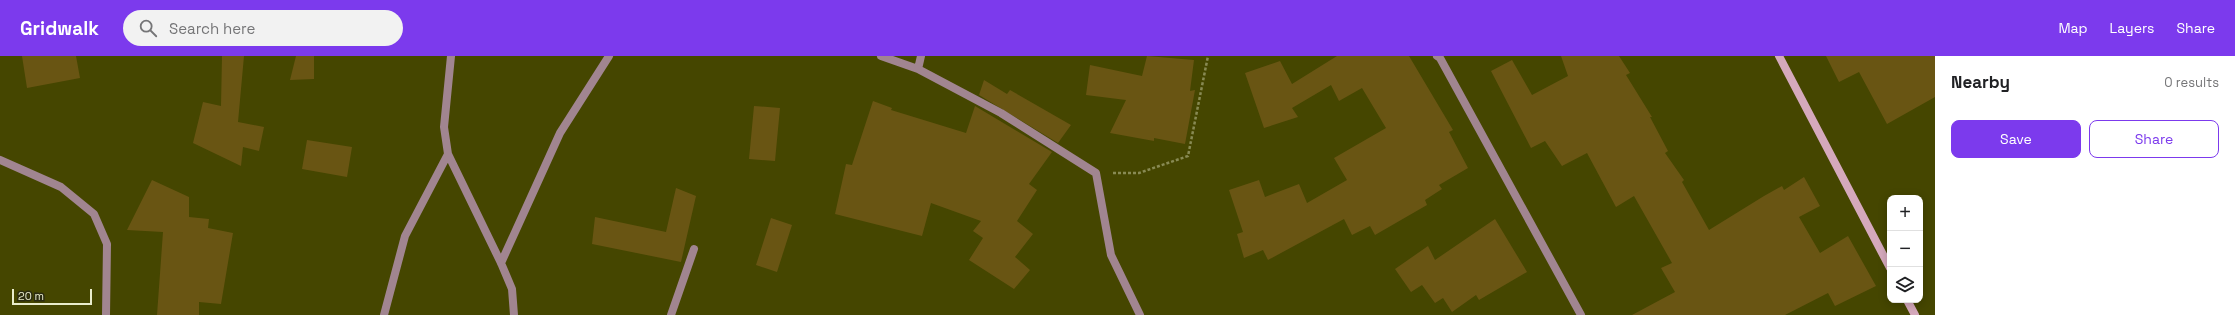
<!DOCTYPE html>
<meta charset="utf-8">
<style>
body{margin:0;font-family:"Space Grotesk",sans-serif;background:#f2f2f2;color:#202124}
.controls{position:absolute;right:12px;bottom:12px;display:grid;overflow:hidden;border-radius:8px;box-shadow:0 2px 10px #0003}
.controls button{width:36px;height:36px;display:grid;place-items:center;padding:0;border:0;border-bottom:1px solid #e0e0e0;background:#fff;color:#202124;font:20px sans-serif}
.scale{position:absolute;left:12px;bottom:10px;width:80px;box-sizing:border-box;padding-left:4px;border:2px solid #e9eccc;border-top:0;font-size:11px;line-height:14px;white-space:nowrap;color:#e9eccc;-webkit-text-stroke:3px #2a2b11;paint-order:stroke}
.list{margin:0;padding:0;list-style:none}
h2{display:flex;justify-content:space-between;align-items:center;height:52px;margin:0;padding:0 16px;font-size:17px}
h2 small{font-size:13px;font-weight:400;color:#757577}
.actions{display:flex;gap:8px;padding:12px 16px}
.actions a{flex:1;padding:9px 0;border:1px solid #7c3aed;border-radius:8px;text-align:center;font-size:14px;color:#7c3aed}
.actions .main{background:#7c3aed;color:#fff}
.icon{flex:none;width:22px;height:22px;fill:none;stroke:currentColor;stroke-width:2;stroke-linecap:round;stroke-linejoin:round}
.map{position:relative;flex:none;width:1935px;height:259px;overflow:hidden}
header{display:flex;align-items:center;gap:24px;box-sizing:border-box;height:56px;padding:0 20px;background:#7c3aed;color:#fff}
header strong{font-size:19px}
nav{display:flex;gap:22px;margin-inline-start:auto;font-size:14px}
.search{width:280px;height:36px;background:#f2f2f2;display:flex;align-items:center;gap:10px;box-sizing:border-box;padding:0 14px;border-radius:22px;color:#757577;font-size:15px}
main{display:flex}
aside{flex:1;background:#fff}
.map>svg:first-child{display:block}
.building{fill:#695513}
.lines{fill:none;stroke-linecap:round;stroke-linejoin:round}
.path{stroke:#888a53;stroke-width:2.5;stroke-dasharray:3 2;stroke-linecap:butt}
.street{stroke:#a18590;stroke-width:8}
.secondary{stroke:#d5a9bc;stroke-width:8}
</style>
<header>
<strong>Gridwalk</strong>
<div class="search"><svg class="icon" aria-label="search" viewBox="0 0 24 24"><circle cx="10" cy="10" r="6"/><path d="M15 15l6 6"/></svg>Search here</div>
<nav><a>Map</a><a>Layers</a><a>Share</a></nav>
</header>
<main>
<div class="map">
<svg width="1935" height="259" viewBox="0 0 1935 259">
<rect width="100%" height="100%" fill="#454600"/>
<!-- building -->
<path class="building" d="M22,0H76L80,22L27,32Z
M222,0H244L238,66L264,71L259,95L243,91L241,110L193,87L203,46L221,50Z
M296,0H314V23L290,24Z
M1147,0L1194,4L1190,35L1195,34L1185,88L1154,82V85L1110,77L1126,44L1086,39L1090,9L1142,20Z
M1337,0H1409L1453,74L1449,76L1468,112L1439,129L1442,133L1425,144L1427,149L1375,179L1370,170L1352,179L1344,163L1268,204L1263,194L1244,202L1237,178L1243,176L1229,134L1259,124L1265,141L1299,128L1307,147L1347,124L1334,102L1386,72L1362,32L1339,45L1331,29L1292,52L1298,61L1264,72L1245,17L1280,5L1292,28Z
M1561,0H1619L1630,17L1626,19L1652,61H1650L1668,95L1665,97L1684,124L1682,126L1709,174L1764,140L1782,130L1784,134L1804,121L1820,150L1799,161L1820,197L1848,180L1876,230L1835,250L1828,237L1785,259H1632L1675,236L1661,212L1672,207L1634,140L1616,151L1587,97L1562,110L1545,85L1531,92L1491,15L1512,4L1532,39L1568,20Z
M1826,0H1935V41L1887,68L1859,16L1839,26Z
M984,24L1007,38L1010,34L1071,69L1058,87L979,39Z
M873,45L892,52L891,54L966,77L975,50L1052,96L1029,128L1037,134L1017,165L1033,178L1015,201L1030,214L1014,233L969,204L983,182L973,175L981,165L931,147L922,180L835,158L846,108L852,109Z
M754,50L780,52L775,105L749,103Z
M307,84L352,91L347,121L302,113Z
M152,124L189,141V161L209,163L208,172L233,177L221,248L199,246V259H157L163,176L127,174Z
M676,132L696,140L681,206L592,188L595,161L666,176Z
M771,162L792,169L777,216L756,209Z
M1495,163L1527,216L1479,244L1476,239L1452,256L1443,242L1435,247L1422,229L1411,236L1395,213L1428,190L1435,204Z"/>
<g class="lines">
<!-- path -->
<path class="path" d="M1113,117H1139L1188,100L1208,0"/>
<!-- street -->
<path class="street" d="M451,0L444,71L448,98L501,207L512,233L514,259
M881,0L918,13
M921,0L918,13L1001,57L1096,117L1111,199L1140,259
M1437,0L1440,2L1581,259
M0,104L61,131L94,158L107,188L106,259
M501,207L560,77L609,0
M384,259L405,180L448,98
M671,259L694,193"/>
<!-- secondary -->
<path class="secondary" d="M1779,0L1890,212
M1907,244L1915,259"/>
</g>
</svg>
<div class="controls">
<button>+</button>
<button>−</button>
<button><svg class="icon" aria-label="layers" viewBox="0 0 24 24"><path d="M12 4l9 5-9 5-9-5zM3 14l9 5 9-5"/></svg></button>
</div>
<div class="scale">20 m</div>
</div>
<aside>
<h2>Nearby<small>0 results</small></h2>
<ul class="list">
</ul>
<div class="actions"><a class="main">Save</a><a>Share</a></div>
</aside>
</main>
